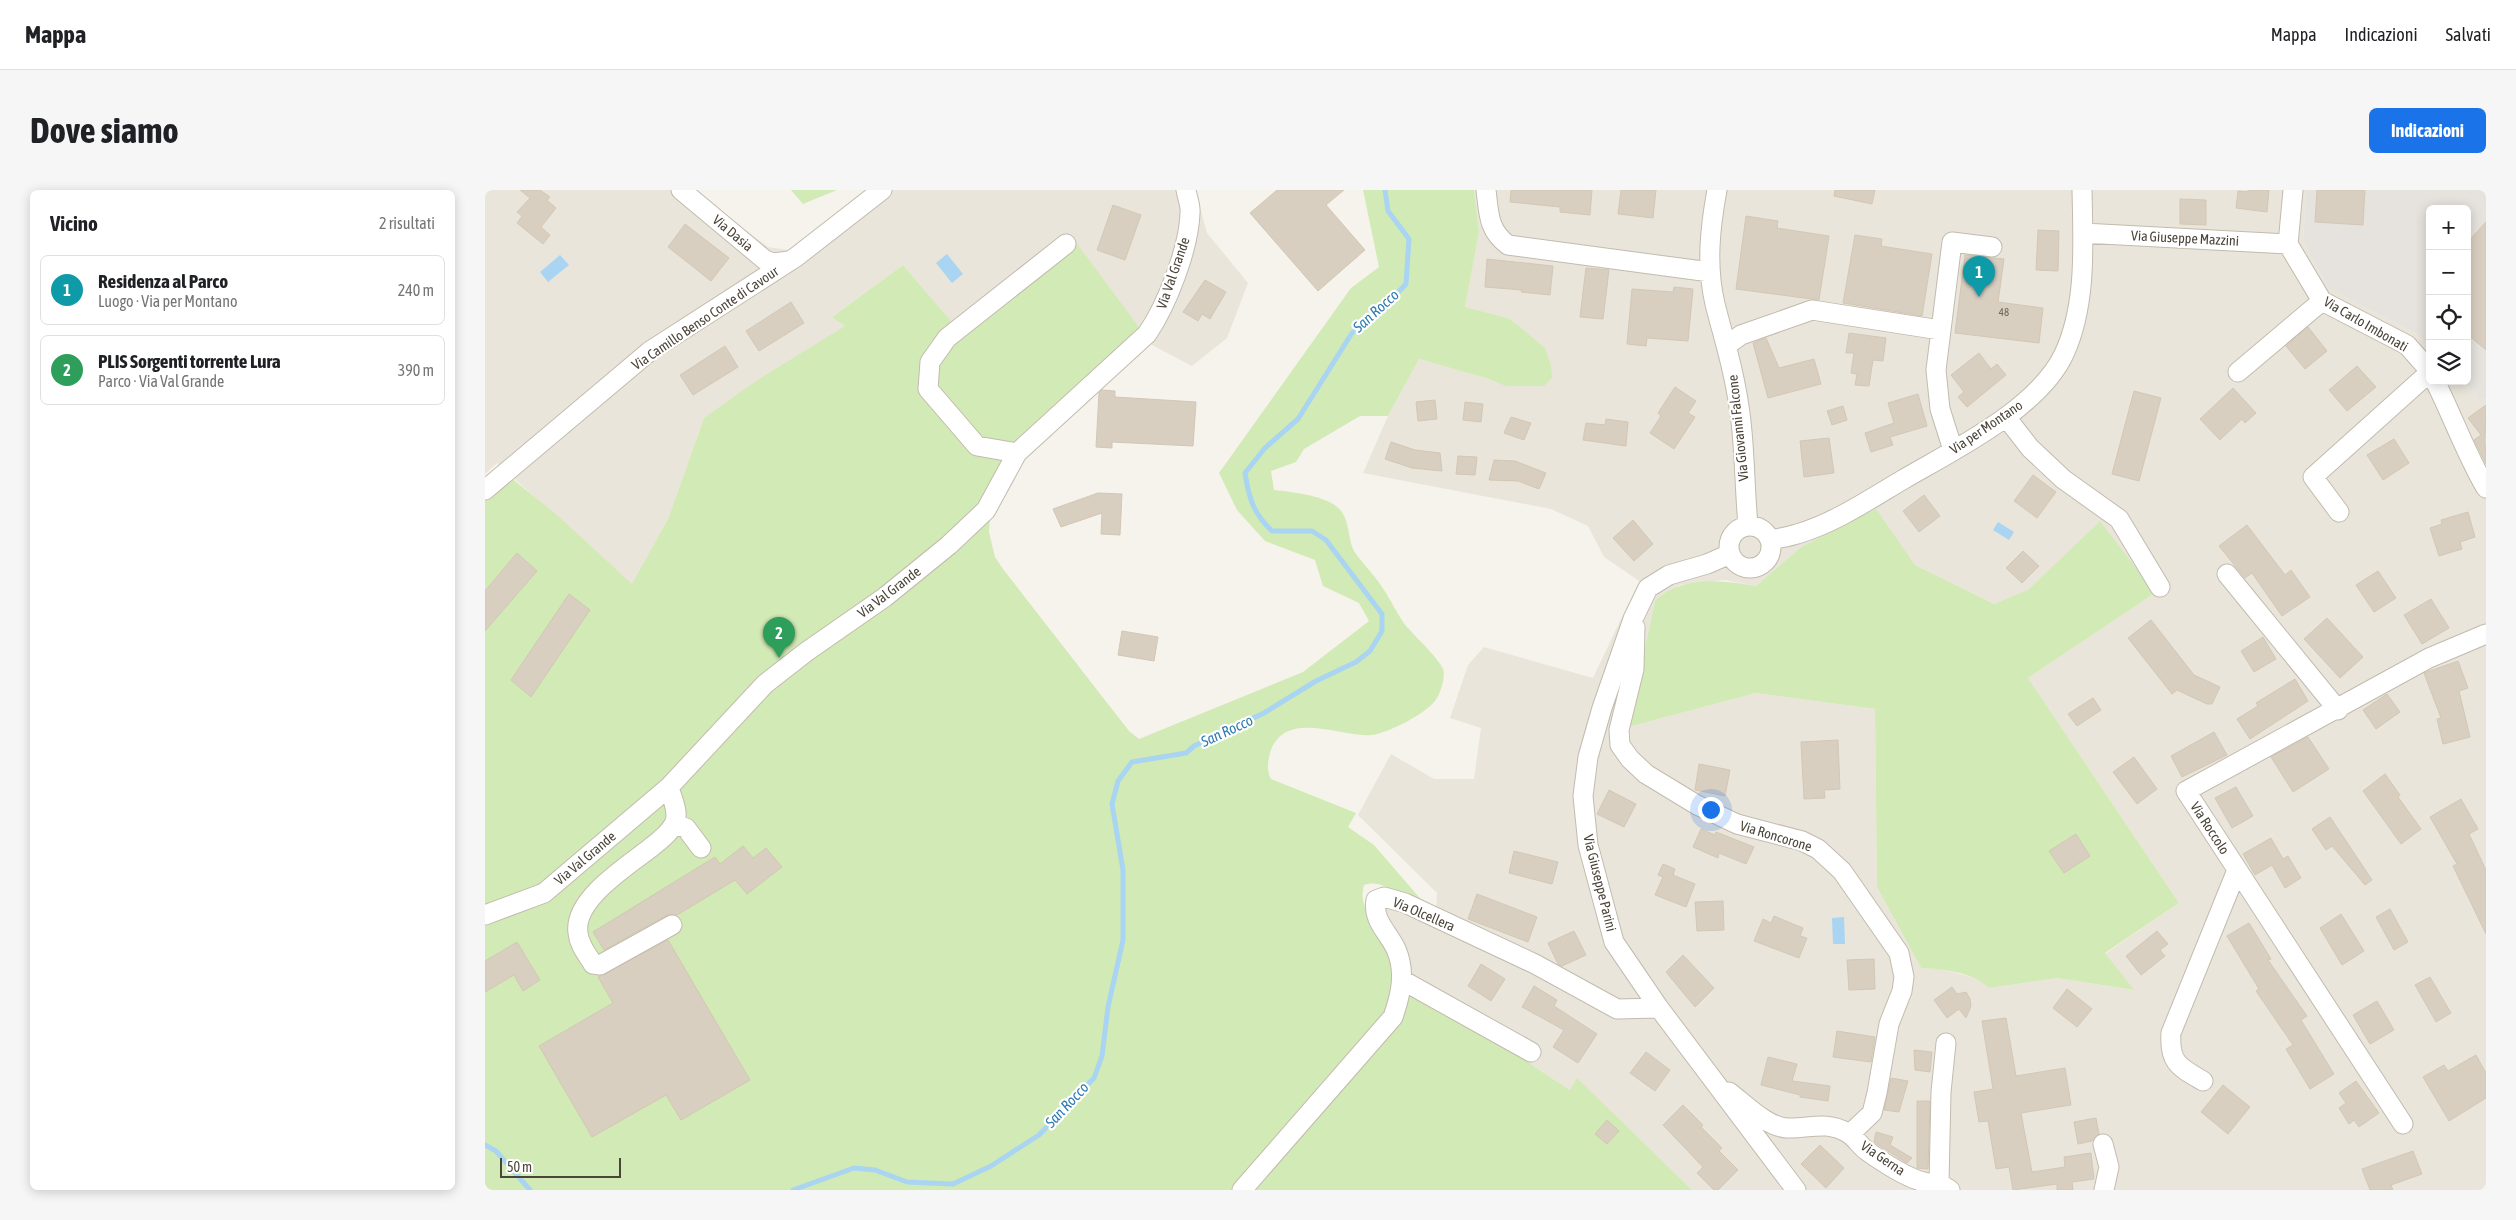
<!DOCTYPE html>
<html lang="it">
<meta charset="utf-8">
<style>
body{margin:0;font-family:"Asap Condensed",sans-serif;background:#f6f6f6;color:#202124}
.controls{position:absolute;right:15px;top:15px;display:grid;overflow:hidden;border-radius:8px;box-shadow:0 2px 12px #0003}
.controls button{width:45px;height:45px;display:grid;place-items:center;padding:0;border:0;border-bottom:1px solid #e0e0e0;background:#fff;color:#202124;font:25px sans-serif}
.scale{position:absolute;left:15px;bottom:12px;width:121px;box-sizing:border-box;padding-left:5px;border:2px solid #4b4439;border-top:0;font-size:14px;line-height:18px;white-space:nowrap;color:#4b4439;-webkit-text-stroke:4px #fff;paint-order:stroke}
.you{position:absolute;left:1225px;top:619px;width:18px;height:18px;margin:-12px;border:4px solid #fff;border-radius:50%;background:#1a73e8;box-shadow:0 0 0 8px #1a73e833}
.badge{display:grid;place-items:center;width:32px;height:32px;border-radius:50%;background:#1a73e8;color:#fff;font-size:16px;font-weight:700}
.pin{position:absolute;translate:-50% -41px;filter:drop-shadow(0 1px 2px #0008)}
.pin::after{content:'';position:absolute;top:26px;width:18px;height:15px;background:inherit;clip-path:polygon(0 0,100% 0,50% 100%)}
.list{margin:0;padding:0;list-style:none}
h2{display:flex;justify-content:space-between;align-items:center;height:65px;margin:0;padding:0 20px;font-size:21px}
h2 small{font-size:16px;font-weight:400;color:#757577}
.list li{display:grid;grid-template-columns:32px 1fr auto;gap:15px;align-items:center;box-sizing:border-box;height:70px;margin:0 10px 10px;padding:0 10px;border:1px solid #e0e0e0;border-radius:8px}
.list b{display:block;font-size:19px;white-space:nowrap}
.list p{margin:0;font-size:16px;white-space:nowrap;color:#757577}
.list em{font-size:16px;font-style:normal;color:#757577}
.icon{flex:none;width:28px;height:28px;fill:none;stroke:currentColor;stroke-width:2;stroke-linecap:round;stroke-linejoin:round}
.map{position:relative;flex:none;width:2001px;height:1000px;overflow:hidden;border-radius:8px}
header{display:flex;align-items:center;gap:30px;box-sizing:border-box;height:70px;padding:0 25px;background:#fff;border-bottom:1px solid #e0e0e0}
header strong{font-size:24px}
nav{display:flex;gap:28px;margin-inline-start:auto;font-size:18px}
.intro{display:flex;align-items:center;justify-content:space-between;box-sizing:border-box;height:120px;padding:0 30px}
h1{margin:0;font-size:35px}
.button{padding:12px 22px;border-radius:8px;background:#1a73e8;color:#fff;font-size:18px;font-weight:700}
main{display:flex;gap:30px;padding:0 30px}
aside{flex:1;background:#fff;border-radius:8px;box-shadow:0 2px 12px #0003}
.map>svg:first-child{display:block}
.residential{fill:#eae5da;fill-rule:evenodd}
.industrial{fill:#e6e2dd}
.green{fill:#d2eab5}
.water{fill:#a9d4f2}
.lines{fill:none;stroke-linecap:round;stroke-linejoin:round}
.stream{stroke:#a9d4f2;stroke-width:5}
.building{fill:#d8cfc1;stroke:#d3c7b4}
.minor-casing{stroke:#c2bbae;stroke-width:21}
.minor{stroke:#fff;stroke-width:19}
.labels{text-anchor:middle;stroke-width:4.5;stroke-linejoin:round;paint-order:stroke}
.number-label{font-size:11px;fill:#6e675b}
.street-label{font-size:14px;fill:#4b4439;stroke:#fff}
.water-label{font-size:15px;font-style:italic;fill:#2e7ab2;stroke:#fff}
</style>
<header>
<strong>Mappa</strong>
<nav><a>Mappa</a><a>Indicazioni</a><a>Salvati</a></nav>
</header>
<div class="intro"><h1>Dove siamo</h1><a class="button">Indicazioni</a></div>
<main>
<aside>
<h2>Vicino<small>2 risultati</small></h2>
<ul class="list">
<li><span class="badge" style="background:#0f9aa8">1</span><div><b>Residenza al Parco</b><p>Luogo · Via per Montano</p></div><em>240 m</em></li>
<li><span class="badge" style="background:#2e9e5b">2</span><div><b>PLIS Sorgenti torrente Lura</b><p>Parco · Via Val Grande</p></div><em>390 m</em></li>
</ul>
</aside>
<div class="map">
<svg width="2001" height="1000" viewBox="0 0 2001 1000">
<rect width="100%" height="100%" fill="#f6f3ec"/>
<!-- residential -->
<path class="residential" d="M0,0H208L283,57L303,60L340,39L388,0H710L722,43L763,93L742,148L707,176L667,155L656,140L478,145L418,75L348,126L360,136L219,228L183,329L147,395L12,273L0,284Z
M989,0H1821L1818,51L1843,98L1934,145L1945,159V191H1976L1998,210L2001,208V1000H1207L1092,889L1085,900L1048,876L1037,864L908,782L899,716L950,737L952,703L873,625L906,564L949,589H989L996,538L965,528L983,475L999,457L1108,488L1154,391L1119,367L1103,336L1066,319L878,283L903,226L934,169L1004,189L1020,196L1060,158L1023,128L980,117L994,42ZM1390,320L1430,375L1509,414L1543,401L1614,332L1670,403L1543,488L1694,713L1620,764L1648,800L1572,788L1504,798L1498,792L1483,786L1456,779L1436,778L1392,697L1390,519L1271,503L1143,537L1170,411L1178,404L1195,395L1240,390L1271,396L1316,357Z"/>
<!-- industrial -->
<path class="industrial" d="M1821,0H2001V208L1998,210L1976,191H1982V19H1945V159L1934,145L1843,98L1818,51Z"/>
<!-- green -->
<path class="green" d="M306,0H352L318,14Z
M878,0H989L994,42L980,117L1023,128L1035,137L1060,158L1066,176L1067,188L1059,196H1020L1004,189L934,169L903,226H875L819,259L811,272L786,281L789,300C807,302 836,305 851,316C867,328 861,350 871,364C880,376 891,387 899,400C907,412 912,424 921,436C929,445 955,470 958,479C961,487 955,505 950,511C940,524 903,543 887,545C857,548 802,519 786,560C783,570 781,579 786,589L871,623L863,637L889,655L933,706L935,708L931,714C916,706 896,688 879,695C872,721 893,733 903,755C907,762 907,774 908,782L1037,864L1048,876L1085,900L1092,888L1207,1000H0V307L25,287L72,325L147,394L183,329L219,228L271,191L360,136L347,127L418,75L478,145L590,51L656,140L643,157L532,250L521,266L505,326L504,342L510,367L518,379L644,541L654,549L818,482L884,431L874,413L838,396L830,370L780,351L752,320L734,283L866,98L894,77Z
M1391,319L1430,375L1509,414L1543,400L1615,331L1670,403L1543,488L1694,713L1620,763L1649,800L1572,788L1504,798C1487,782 1459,779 1436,778L1392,697L1390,519L1271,503L1143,537L1170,411C1196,385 1238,390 1271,396L1316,357Z"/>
<!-- water -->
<path class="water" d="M462,64L478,84L467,93L451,73Z
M75,65L84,75L63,92L55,82Z
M1513,332L1529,342L1524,350L1508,340Z
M1359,727L1360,754H1348L1347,728Z"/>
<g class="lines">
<!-- stream -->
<path class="stream" d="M0,955L11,961L45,1000
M308,1000L369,978L390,980L422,992L468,994L506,976L554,945L609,888L617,866L623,817L638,750V680L627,614L633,591L647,572L701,563L709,556L779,523L831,491L871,472L885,461L897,441V424L841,350L827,341H787C768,323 764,308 760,283L780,258L813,229L867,143L891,126L921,94L924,49L903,21L900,0"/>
</g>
<!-- building -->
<path class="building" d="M35,0H55L65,7L62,10L71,18L56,37L65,45L58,54L32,33L37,26L32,22L45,8Z
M792,0H859L841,15L880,60L833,101L765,23Z
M1026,0H1107L1105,25L1075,22V17L1025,12Z
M1136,0H1171L1168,28L1133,24Z
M1350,0H1390L1387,14L1349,6Z
M1763,0H1784L1782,22L1751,18L1753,1L1763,2Z
M1832,0H1880L1878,35L1830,32Z
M1695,9L1721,10V35L1695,34Z
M628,15L656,25L640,70L612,60Z
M1261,26L1293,31L1292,38L1344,46L1334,110L1251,99Z
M2001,32V160L1982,144V53Z
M200,34L244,68L226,91L183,57Z
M1553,40L1574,41L1573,81L1551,80Z
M1370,45L1397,49L1396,56L1447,64L1437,126L1358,113Z
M1480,65L1519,69L1513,112L1558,118L1554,153L1470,143Z
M1002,69L1068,76L1065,105L1036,102L1037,100L1000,97Z
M1101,78L1124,80L1118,129L1095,127Z
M720,90L741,102L725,129L717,124L713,131L698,122Z
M1189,97L1208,99L1203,151L1162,148L1161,156L1142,154L1147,99L1188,102Z
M306,112L319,133L274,161L261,141Z
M1823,137L1842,161L1820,179L1801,156Z
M1364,143L1401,148L1398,171L1388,170L1384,196L1370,195L1372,184L1366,183L1369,163H1361Z
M1281,148L1294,178L1329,169L1336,194L1283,208L1268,153Z
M240,156L253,177L208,205L195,185Z
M1494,163L1506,179L1512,174L1521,185L1482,217L1473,207L1479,202L1466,185Z
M1872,176L1891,197L1862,221L1844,200Z
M1190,197L1211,211L1203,223L1210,227L1189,259L1165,243L1176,226L1173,223Z
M1748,198L1771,223L1760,233L1757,229L1735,250L1715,229Z
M617,200L630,201V207L711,212L708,256L627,252V258L611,257L614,203Z
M1649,201L1676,208L1654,291L1627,284Z
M1433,204L1442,236L1405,247L1408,255L1386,262L1380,243L1409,233L1403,213Z
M950,210L952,229L933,231L931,212Z
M980,212L998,214L996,232L978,230Z
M2001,215L2000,251L2001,274L1989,250L1996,245L1983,228Z
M1358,216L1362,230L1347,235L1342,221Z
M1026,227L1046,233L1039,250L1019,243Z
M1121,229L1143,232L1141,256L1098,250L1101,233L1120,235Z
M1344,248L1349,283L1319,287L1315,251Z
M1909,249L1924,273L1898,290L1882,265Z
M906,252L930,260L955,263L957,281L927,278L900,269Z
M973,266L992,267L990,285L971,284Z
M1009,270L1030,271L1061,283L1054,299L1033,291L1004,290Z
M1548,285L1571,302L1552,328L1529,311Z
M613,303L637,304L635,345L616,344L617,323L576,337L568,319Z
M1439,305L1455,326L1434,342L1418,321Z
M1983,322L1990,347L1975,352L1977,359L1954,366L1945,338L1957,334L1956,330Z
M1148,330L1168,354L1149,371L1128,348Z
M1762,335L1800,385L1806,380L1825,407L1797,426L1767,383L1760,388L1734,356Z
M1538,361L1554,376L1537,393L1521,378Z
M32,363L52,381L0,441V401Z
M1893,381L1911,408L1889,422L1871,395Z
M84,404L105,420L46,507L26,490Z
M1946,409L1964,438L1937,454L1919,425Z
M1842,428L1878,467L1855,488L1819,449Z
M1666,430L1709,485L1735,497L1727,514H1722L1692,500L1687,504L1643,448Z
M637,441L673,447L669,471L633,465Z
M1778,447L1791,469L1769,482L1756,461Z
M1973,471L1983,498L1974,501L1985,547L1958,554L1952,529L1956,528L1939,483Z
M1810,489L1823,511L1765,549L1752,529L1773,516L1771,513Z
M1902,504L1915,522L1891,539L1878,520Z
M1608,508L1616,520L1592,536L1583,524Z
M1729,542L1742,565L1697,587L1686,566Z
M1823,547L1844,579L1808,602L1786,567Z
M1353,550L1355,599L1339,600L1340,608L1319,609L1316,552Z
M1649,567L1672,599L1652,614L1628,582Z
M1214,574L1245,580L1240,606L1210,600Z
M1900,584L1915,605L1913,607L1936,639L1916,654L1878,601Z
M1751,597L1768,626L1747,638L1730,608Z
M1124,600L1151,614L1139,637L1112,624Z
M1976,609L1993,639L1984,644L2001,680V744L1968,676L1972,674L1945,627Z
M1845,627L1887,690L1880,695L1847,656L1841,660L1827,639Z
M1216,639L1230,645L1231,642L1269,657L1261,674L1234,663L1233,668L1208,657Z
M1591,644L1605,666L1579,683L1564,661Z
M1786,648L1798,669L1803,666L1816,688L1800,698L1787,675L1770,685L1758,664Z
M258,656L268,668L281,658L297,677L262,704L250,690L192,725H182L119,760L108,742L230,667L235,674Z
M1029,661L1073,672L1067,694L1024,683Z
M1178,674L1190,679L1188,685L1210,694L1201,717L1170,705L1178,687L1173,685Z
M992,704L1052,727L1043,752L983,729Z
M1238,711L1239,740L1212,741L1210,712Z
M1905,719L1923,752L1909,760L1891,727Z
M1856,724L1879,761L1857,775L1835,738Z
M1289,726L1318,738L1315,746L1322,748L1314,768L1269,751L1278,729L1286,733Z
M1764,733L1786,769L1783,770L1822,826L1816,830L1849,884L1825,899L1801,859L1808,855L1771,801L1774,799L1742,746Z
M1089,741L1101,765L1077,776L1073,774L1063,753Z
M1672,741L1683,754L1675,760L1680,766L1656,785L1641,766Z
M183,750L265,890L196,930L181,905L107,947L54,856L128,813L113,787Z
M32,752L55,790L38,801L29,785L0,802V771Z
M1198,765L1229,798L1210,817L1181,782Z
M1389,769L1390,799L1364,800L1362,770Z
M996,774L1020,789L1006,811L983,796Z
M1945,787L1966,823L1951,832L1930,795Z
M1049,796L1072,810L1069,816L1112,844L1093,873L1068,857L1079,840L1037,817Z
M1467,797L1472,804L1481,802L1485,809L1486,816L1481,828L1474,819L1462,828L1449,810Z
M1582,799L1607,819L1592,837L1568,818Z
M1892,811L1909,840L1885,854L1868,825Z
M1521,828L1531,886L1580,878L1586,915L1536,923L1547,982L1580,977L1579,967L1606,963L1609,989L1587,992L1588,1000H1572V994L1528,1000L1524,977L1511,979L1503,931L1494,932L1489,902L1508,899L1497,831Z
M1352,841L1390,847L1386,872L1348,867Z
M1429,860L1447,862L1445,882L1430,880Z
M1161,862L1185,880L1170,901L1145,883Z
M1991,865L2001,883V908L1964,931L1938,887L1959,875L1963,881Z
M1283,867L1312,874L1307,891L1345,896L1343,911L1315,907V905L1276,895Z
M1406,888L1423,891L1414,922L1399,920Z
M1871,891L1894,923L1874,937L1869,930L1864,934L1854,918L1861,913L1854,903Z
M1738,895L1765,917L1743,944L1716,922Z
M1432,911H1445L1443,979L1432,978Z
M1198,915L1218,935L1216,937L1237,958L1234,961L1253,980L1233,1000H1229L1212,983L1218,977L1178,935Z
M1611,928L1614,944L1607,951L1593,954L1589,932Z
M1122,930L1134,941L1122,954L1110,944Z
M1391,942L1408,947L1405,955L1427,968L1422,973L1389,952Z
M1335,955L1359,978L1341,998L1316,974Z
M1928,961L1937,984L1906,995L1908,1000H1885L1877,979Z"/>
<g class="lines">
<defs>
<path id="minor" d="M196,0L280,70L288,73L304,71
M1001,0C1004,24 1003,40 1023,55L1225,82
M1232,0C1225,38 1221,75 1230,114C1237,142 1246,170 1251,199C1260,243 1259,291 1263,336
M1808,0L1803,54L1837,111L1922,155L1945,181
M1598,43L1803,54
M1242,155L1256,145L1327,120L1455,140
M1753,182L1837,111
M1950,191C1968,227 1981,264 2001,298
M1521,227L1545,258L1578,289L1634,329L1675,397
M1468,260L1455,219L1451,180L1467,52L1507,57
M532,263L492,256L443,199L445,172L462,148L581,54
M0,300L165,161L311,67L397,0
M1854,322L1828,287L1945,182
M1244 357a21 21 0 1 1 42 0a21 21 0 1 1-42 0Z
M1286,350C1294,348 1303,347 1312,344C1350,333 1385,309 1419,289C1469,260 1554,218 1579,164C1602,115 1598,53 1597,0
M1245,364L1222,374L1184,385L1163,398L1148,429L1117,518L1103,567L1098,606L1103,655L1129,752L1174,818L1311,1000
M1742,384L1853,520
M1150,437L1149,479L1134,540L1135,555L1145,569L1161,584L1212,615L1252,634L1317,651L1333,659L1357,681L1414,763L1419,787L1417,801L1404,834L1392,903L1387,923L1365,944
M184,597C187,609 195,623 189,634C184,644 173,652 164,659C141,677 88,710 93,743C94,755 102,764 108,774L115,775L187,735
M190,634L201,638L216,658
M0,725L59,703L184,597L280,494L321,462L400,407L464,355L501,320L532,263L662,144C682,115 704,58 705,23C706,16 702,7 701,0
M917,790L1046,862
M1718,891C1694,877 1684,873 1686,843L1752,680
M1244,902C1260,914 1282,937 1302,938C1325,939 1340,930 1363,943C1370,947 1375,956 1382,961C1399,973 1434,997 1454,993L1465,1000
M1918,934L1701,601L1944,468L2001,444
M1618,954L1624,977L1619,1000
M1454,993L1456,902L1461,853
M757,1000L908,827C916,804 921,782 911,759C903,742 887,730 891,710L899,707L920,713L1050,774L1132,819L1174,818"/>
</defs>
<!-- minor casing -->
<use href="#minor" class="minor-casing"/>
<!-- minor -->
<use href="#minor" class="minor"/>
</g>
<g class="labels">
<!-- number labels -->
<g class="number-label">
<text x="1519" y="126">48</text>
</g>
<!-- street labels -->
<g class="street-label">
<text transform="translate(248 43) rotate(40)" y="5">Via Dasia</text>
<text transform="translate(1700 48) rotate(3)" y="5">Via Giuseppe Mazzini</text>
<text transform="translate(688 83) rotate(-71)" y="5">Via Val Grande</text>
<text transform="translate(220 128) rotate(-34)" y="5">Via Camillo Benso Conte di Cavour</text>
<text transform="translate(1881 134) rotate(30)" y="5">Via Carlo Imbonati</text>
<text transform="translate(1501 237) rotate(-34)" y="5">Via per Montano</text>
<text transform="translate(1253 238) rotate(-96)" y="5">Via Giovanni Falcone</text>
<text transform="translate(404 402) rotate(-37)" y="5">Via Val Grande</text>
<text transform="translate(1725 638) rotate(57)" y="5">Via Roccolo</text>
<text transform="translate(1291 646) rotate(17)" y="5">Via Roncorone</text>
<text transform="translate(100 668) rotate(-40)" y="5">Via Val Grande</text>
<text transform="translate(1115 693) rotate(76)" y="5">Via Giuseppe Parini</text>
<text transform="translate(939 724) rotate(23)" y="5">Via Olcellera</text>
<text transform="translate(1398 968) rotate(34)" y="5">Via Gerna</text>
</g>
<!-- water labels -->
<g class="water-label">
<text transform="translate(891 121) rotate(-42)" y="5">San Rocco</text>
<text transform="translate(742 541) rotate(-25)" y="5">San Rocco</text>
<text transform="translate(582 915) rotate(-47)" y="5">San Rocco</text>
</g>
</g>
</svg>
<div class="controls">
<button>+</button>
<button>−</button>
<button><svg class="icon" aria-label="locate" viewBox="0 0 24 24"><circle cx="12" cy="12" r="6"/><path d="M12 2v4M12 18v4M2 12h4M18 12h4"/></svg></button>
<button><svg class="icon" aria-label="layers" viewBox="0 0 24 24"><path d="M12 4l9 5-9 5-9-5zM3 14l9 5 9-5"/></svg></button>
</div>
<div class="scale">50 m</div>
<div class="you"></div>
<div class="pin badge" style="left:1494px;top:107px;background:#0f9aa8">1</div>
<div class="pin badge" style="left:294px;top:468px;background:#2e9e5b">2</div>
</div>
</main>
